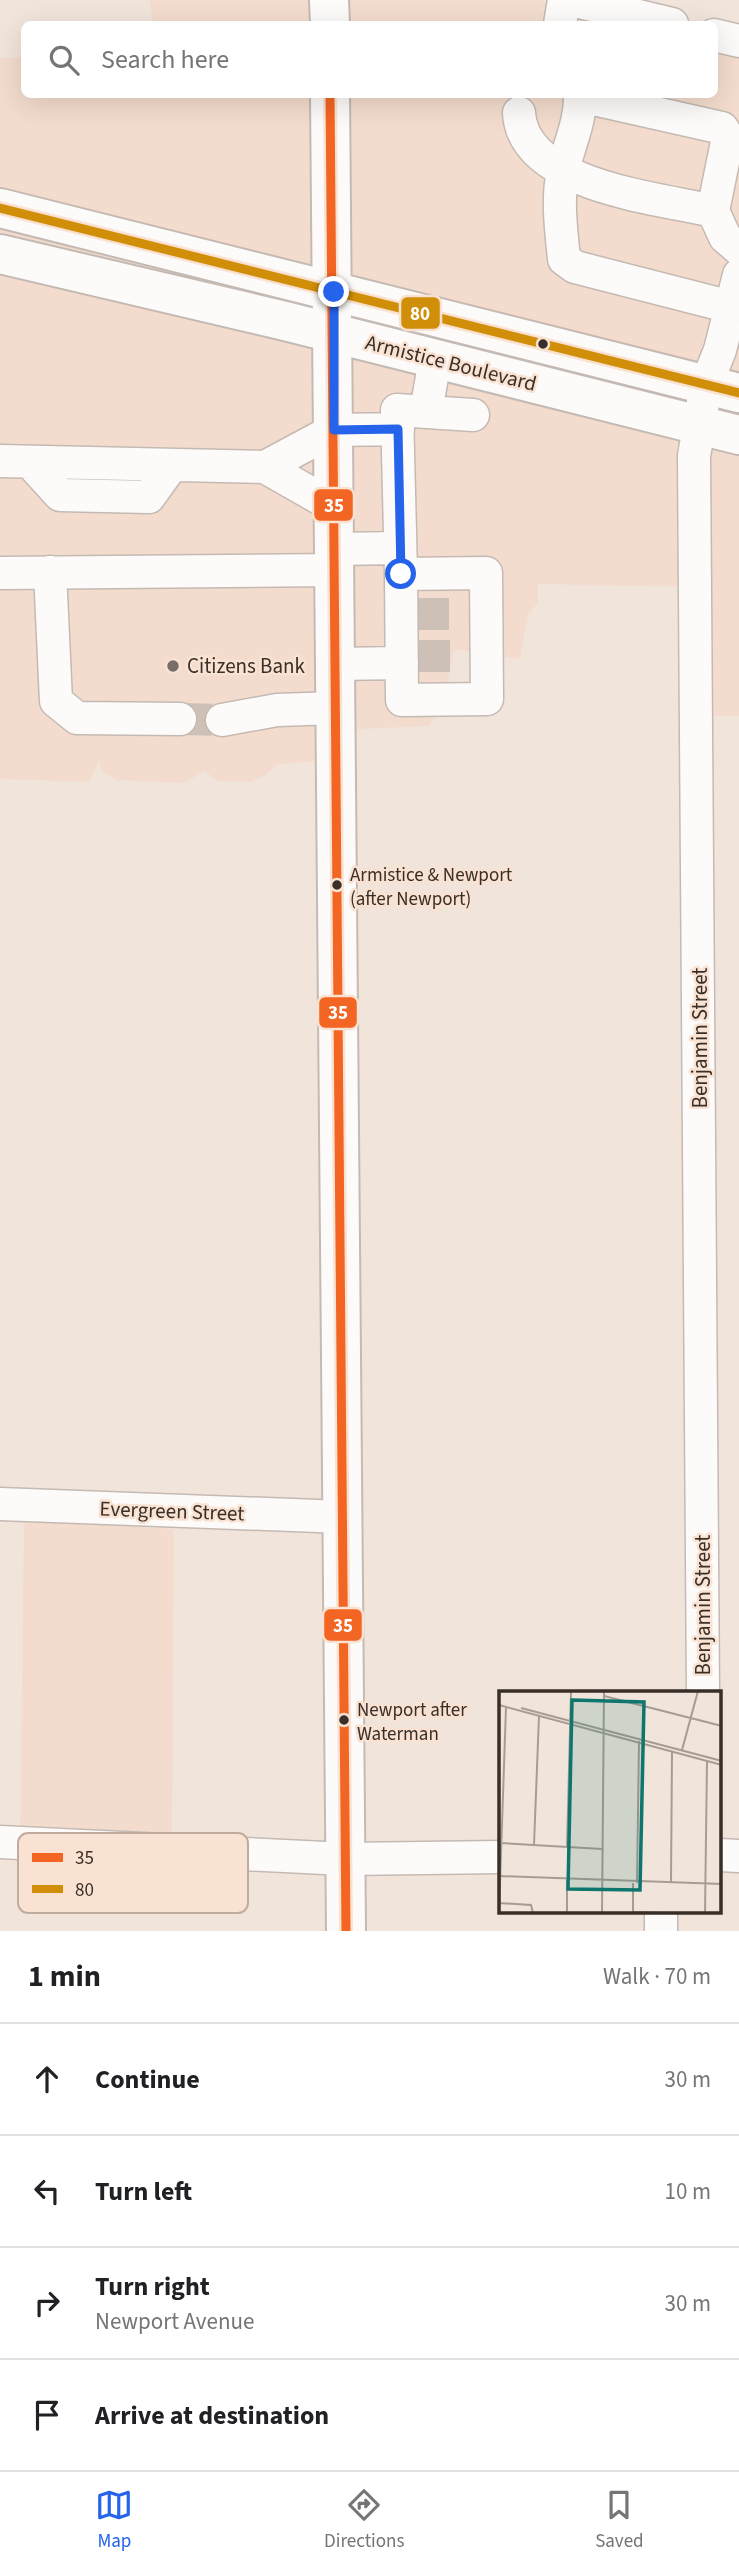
<!DOCTYPE html>
<meta charset="utf-8">
<style>
body{margin:0;font-family:"Source Sans 3",sans-serif;background:#f6f6f6;color:#202124}
.stop{position:absolute;width:21px;height:21px;margin:-16px;border:5px solid #2563eb;border-radius:50%;background:#fff}
.stop.end{background:#2563eb;border-color:#fff;box-shadow:0 2px 7px #0008}
.list{margin:0;padding:0;list-style:none}
h2{display:flex;justify-content:space-between;align-items:center;height:91px;margin:0;padding:0 28px;font-size:30px}
h2 small{font-size:23px;font-weight:400;color:#757577}
.list li{display:grid;grid-template-columns:46px 1fr auto;gap:21px;align-items:center;box-sizing:border-box;height:112px;padding:0 28px;border-top:2px solid #e0e0e0}
.list b{display:block;font-size:26px;white-space:nowrap}
.list p{margin:0;font-size:23px;white-space:nowrap;color:#757577}
.list em{font-size:23px;font-style:normal;color:#757577}
.icon{flex:none;width:38px;height:38px;fill:none;stroke:currentColor;stroke-width:2;stroke-linecap:round;stroke-linejoin:round}
.map{position:relative;flex:none;width:739px;height:1931px;overflow:hidden}
.search{position:absolute;background:#fff;box-shadow:0 7px 28px #0002;left:21px;right:21px;top:21px;height:77px;display:flex;align-items:center;gap:18px;box-sizing:border-box;padding:0 24px;border-radius:10px;color:#757577;font-size:26px}
.sheet{height:539px;background:#fff}
nav{display:flex;justify-content:space-around;align-items:center;box-sizing:border-box;height:98px;border-top:2px solid #e0e0e0;background:#fff;font-size:19px;color:#757577}
nav a{display:grid;justify-items:center;gap:4px}
nav .on{color:#2563eb}
.map>svg:first-child{display:block}
.built{fill:#f3dccd}
.lines{fill:none;stroke-linecap:round;stroke-linejoin:round}
.minor-tunnel{stroke:#ccc0b7;stroke-width:32;stroke-dasharray:32 16;stroke-linecap:butt}
.minor-casing{stroke:#c4bab3;stroke-width:35}
.major-casing{stroke:#c4bab3;stroke-width:42}
.minor{stroke:#fdfbfa;stroke-width:32}
.major{stroke:#fdfbfa;stroke-width:38}
.bus-1-casing{stroke:#fae2d2;stroke-width:14}
.bus-2-casing{stroke:#fae2d2;stroke-width:14}
.bus-1{stroke:#f26522;stroke-width:9}
.bus-2{stroke:#d18e08;stroke-width:9}
.route{stroke:#2563eb;stroke-width:9}
.bus-dot{fill:#392f29;stroke:#fae2d2;stroke-width:2.5}
.poi-dot{fill:#796e67;stroke:#fae2d2;stroke-width:2.5}
.labels{text-anchor:middle;stroke-width:5;stroke-linejoin:round;paint-order:stroke}
.bus-label{font-size:19px;fill:#392f29;stroke:#fae2d2;text-anchor:start}
.street-label{font-size:21px;fill:#392f29;stroke:#fae2d2}
.poi-label{font-size:21px;fill:#392f29;stroke:#fae2d2;text-anchor:start}
.inset-road{fill:none;stroke:#a79c94;stroke-width:2}
.view{fill:#0f766e;fill-opacity:0.15;stroke:#0f766e;stroke-width:3.5}
.inset-edge{fill:none;stroke:#392f29;stroke-width:3.5}
.key{fill:#fae2d2;stroke:#c0ac9f;stroke-width:2}
.key-label{font-size:19px;fill:#392f29}
.line-badge{stroke:#fae2d2;stroke-width:2.5}
.badge-label{font-size:19px;text-anchor:middle;font-weight:bold;fill:#fff}
</style>
<div class="map">
<svg width="739" height="1931" viewBox="0 0 739 1931">
<rect width="100%" height="100%" fill="#f1e4db"/>
<!-- built -->
<path class="built" d="M150,0H540L640,24H153Z
M715,43L739,49V398L704,391L739,443V716H706L701,587L538,584V602L528,615L520,659L454,649L443,705L429,726L338,730L334,760L277,764L266,775L250,782L219,781L204,771L184,783L117,780L103,773L99,762L89,782L0,779V58L24,57V94H714Z
M24,1520L174,1529L172,1860L20,1855Z"/>
<g class="lines">
<!-- minor-tunnel -->
<path class="minor-tunnel" d="M417,614H459
M418,656H461
M180,719L222,720"/>
<defs>
<path id="minor" d="M571,0L672,24
M560,24L564,0
M714,35L739,41
M580,94C581,121 569,145 563,170C557,200 561,229 564,259L575,267L731,307
M580,96L722,128L728,137L713,211L725,237L739,249
M519,113C523,186 658,198 713,211
M426,412L435,359
M0,461L265,467L335,507
M30,462L60,495L149,497L172,465
M265,467L334,430L398,429
M335,549L400,548
M50,572L56,701L77,718L180,719
M0,573L335,570
M401,574L402,700L487,699L486,573L401,574L397,410L473,415
M336,664L402,663
M222,720L277,710L337,708
M0,1504L344,1517
M703,1693L694,456L706,385L720,350L739,275
M0,1842L345,1859L501,1857
M720,1855L739,1856
M661,1912V1931"/>
<path id="major" d="M329,0L330,24
M330,94L346,1931
M0,208L739,393
M0,254L281,320L739,435"/>
</defs>
<!-- minor casing -->
<use href="#minor" class="minor-casing"/>
<!-- major casing -->
<use href="#major" class="major-casing"/>
<!-- minor -->
<use href="#minor" class="minor"/>
<!-- major -->
<use href="#major" class="major"/>
<defs>
<path id="bus-1" d="M330,94L346,1931"/>
<path id="bus-2" d="M0,208L739,393"/>
</defs>
<!-- bus-1 casing -->
<use href="#bus-1" class="bus-1-casing"/>
<!-- bus-2 casing -->
<use href="#bus-2" class="bus-2-casing"/>
<!-- bus-1 -->
<use href="#bus-1" class="bus-1"/>
<!-- bus-2 -->
<use href="#bus-2" class="bus-2"/>
</g>
<g class="lines">
<!-- route -->
<path class="route" d="M334,292V430L398,429L401,574"/>
</g>
<!-- markers -->
<g class="bus-dot">
<circle cx="543" cy="344" r="6"/>
<circle cx="337" cy="885" r="6"/>
<circle cx="344" cy="1720" r="6"/>
</g>
<circle class="poi-dot" cx="173" cy="666" r="7"/>
<g class="labels">
<!-- bus labels -->
<g class="bus-label">
<text x="350" y="881">Armistice &amp; Newport<tspan x="350" dy="24">(after Newport)</tspan></text>
<text x="357" y="1716">Newport after<tspan x="357" dy="24">Waterman</tspan></text>
</g>
<!-- street labels -->
<g class="street-label">
<text transform="translate(451 363) rotate(14)" y="7">Armistice Boulevard</text>
<text transform="translate(700 1038) rotate(-90)" y="7">Benjamin Street</text>
<text transform="translate(172 1511) rotate(2)" y="7">Evergreen Street</text>
<text transform="translate(703 1605) rotate(-90)" y="7">Benjamin Street</text>
</g>
<!-- poi labels -->
<g class="poi-label">
<text x="187" y="673">Citizens Bank</text>
</g>
</g>
<!-- overview -->
<g transform="translate(499 1691)">
<rect width="222" height="222" fill="#f1e4db"/>
<path class="inset-road" d="M105,5L223,35M0,14L223,74M22,17L223,70M183,59L199,0M2,152L103,158M35,154L40,25M68,156L72,0M0,185L223,193M68,189V222M138,192L140,50M172,192L173,61M0,212L32,214L34,222M134,221L166,222M134,221V192M0,222L7,16M103,222L105,0M206,222L208,70"/>
<path class="view" d="M73,9L145,11L141,199L69,198Z"/>
<rect width="222" height="222" class="inset-edge"/>
</g>
<!-- legend -->
<rect x="18" y="1833" width="230" height="80" rx="10" class="key"/>
<rect x="32" y="1853" width="31" height="9" fill="#f26522"/>
<rect x="32" y="1885" width="31" height="8" fill="#d18e08"/>
<g class="key-label">
<text x="75" y="1864">35</text>
<text x="75" y="1896">80</text>
</g>
<g class="line-badge">
<rect x="400" y="296" width="41" height="34" rx="7" fill="#d18e08"/>
<rect x="313" y="488" width="41" height="34" rx="7" fill="#f26522"/>
<rect x="318" y="996" width="40" height="33" rx="7" fill="#f26522"/>
<rect x="323" y="1608" width="40" height="34" rx="7" fill="#f26522"/>
</g>
<g class="badge-label">
<text x="420" y="320">80</text>
<text x="334" y="512">35</text>
<text x="338" y="1019">35</text>
<text x="343" y="1632">35</text>
</g>
</svg>
<div class="stop" style="left:401px;top:574px"></div>
<div class="stop end" style="left:334px;top:292px"></div>
<div class="search"><svg class="icon" aria-label="search" viewBox="0 0 24 24"><circle cx="10" cy="10" r="6"/><path d="M15 15l6 6"/></svg>Search here</div>
</div>
<section class="sheet">
<h2>1 min<small>Walk · 70 m</small></h2>
<ul class="list">
<li><svg class="icon" aria-label="ahead" viewBox="0 0 24 24"><path d="M12 20V5M6 11l6-6 6 6"/></svg><div><b>Continue</b></div><em>30 m</em></li>
<li><svg class="icon" aria-label="left" viewBox="0 0 24 24"><path d="M17 20v-9H6M10 6l-5 5 5 5"/></svg><div><b>Turn left</b></div><em>10 m</em></li>
<li><svg class="icon" aria-label="right" viewBox="0 0 24 24"><path d="M7 20v-9h11M14 6l5 5-5 5"/></svg><div><b>Turn right</b><p>Newport Avenue</p></div><em>30 m</em></li>
<li><svg class="icon" aria-label="arrive" viewBox="0 0 24 24"><path d="M6 21V4h12l-3 4 3 4H6"/></svg><div><b>Arrive at destination</b></div></li>
</ul>
</section>
<nav>
<a class="on"><svg class="icon" aria-label="map" viewBox="0 0 24 24"><path d="M3 6l6-2 6 2 6-2v14l-6 2-6-2-6 2zM9 4v14M15 6v14"/></svg>Map</a>
<a><svg class="icon" aria-label="directions" viewBox="0 0 24 24"><path d="M12 3l9 9-9 9-9-9zM9 14v-3h6M13 9l2 2-2 2"/></svg>Directions</a>
<a><svg class="icon" aria-label="saved" viewBox="0 0 24 24"><path d="M7 4h10v16l-5-4-5 4z"/></svg>Saved</a>
</nav>
